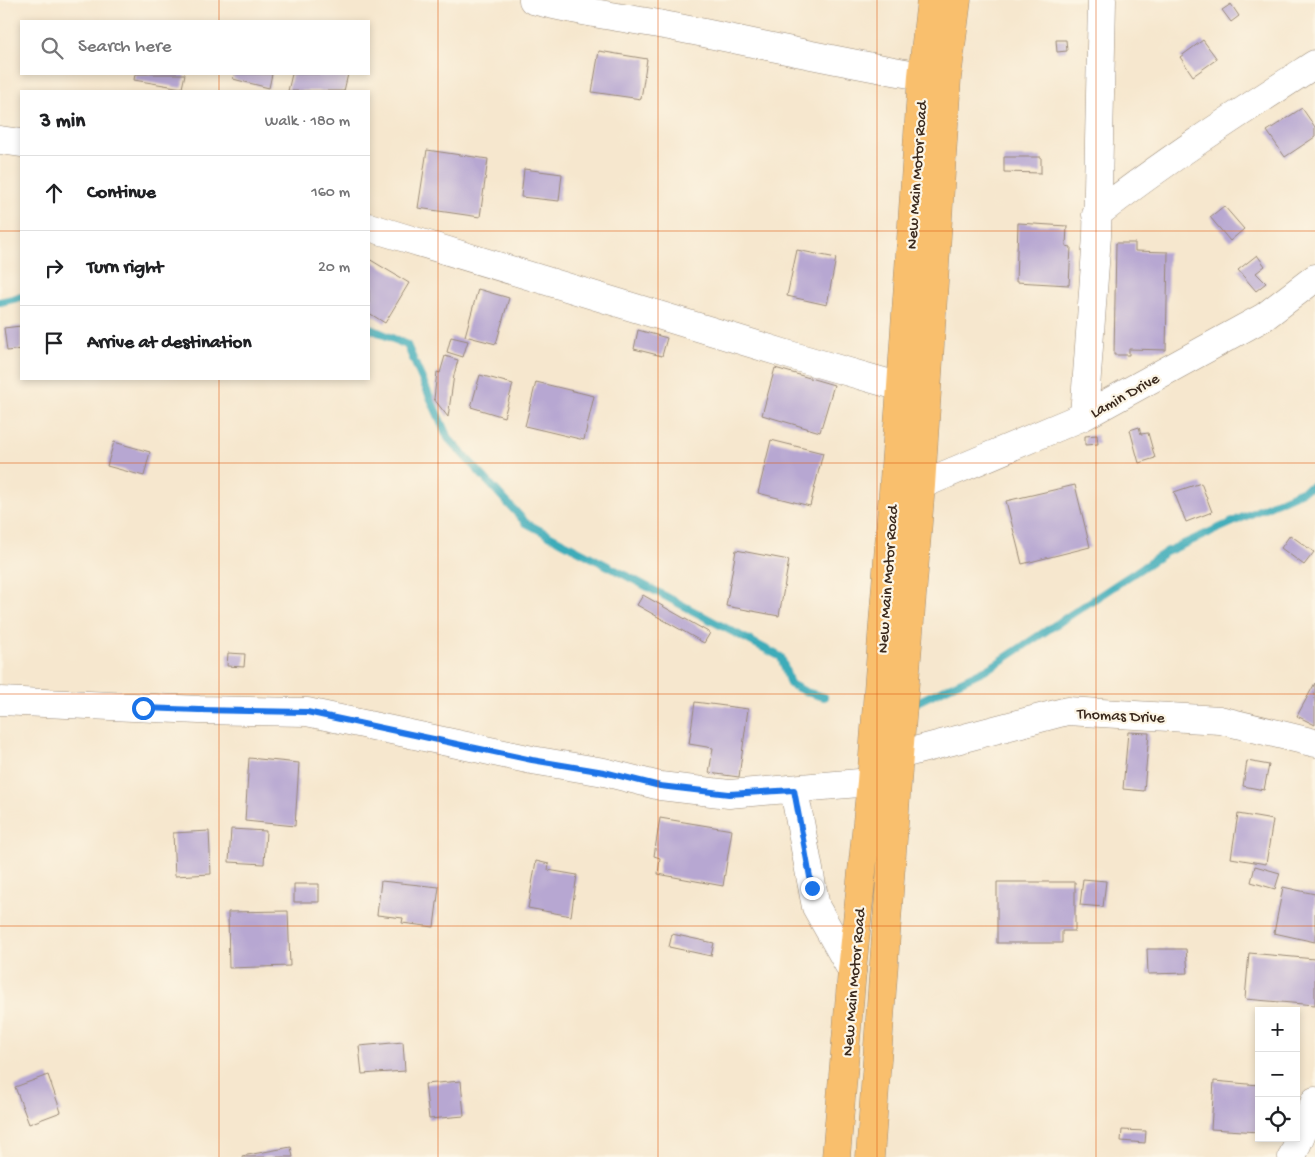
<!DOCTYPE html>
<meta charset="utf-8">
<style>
body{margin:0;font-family:"Gochi Hand",sans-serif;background:#f6f6f6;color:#202124}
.controls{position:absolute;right:15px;bottom:15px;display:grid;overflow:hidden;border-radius:0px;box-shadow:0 2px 8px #0003}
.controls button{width:45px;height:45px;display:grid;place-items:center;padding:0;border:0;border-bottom:1px solid #e0e0e0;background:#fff;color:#202124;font:25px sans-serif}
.stop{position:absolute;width:15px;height:15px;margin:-11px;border:4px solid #1a73e8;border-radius:50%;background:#fff}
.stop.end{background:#1a73e8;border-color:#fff;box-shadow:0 1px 5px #0008}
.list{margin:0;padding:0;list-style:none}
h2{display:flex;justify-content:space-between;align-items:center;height:65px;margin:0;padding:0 20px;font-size:21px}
h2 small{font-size:16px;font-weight:400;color:#757577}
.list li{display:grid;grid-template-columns:32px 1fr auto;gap:15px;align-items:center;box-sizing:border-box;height:75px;padding:0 20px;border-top:1px solid #e0e0e0}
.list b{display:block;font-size:19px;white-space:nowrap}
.list em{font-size:16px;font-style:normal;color:#757577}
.icon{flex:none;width:28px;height:28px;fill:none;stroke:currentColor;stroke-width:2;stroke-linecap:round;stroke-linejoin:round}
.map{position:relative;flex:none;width:1315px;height:1157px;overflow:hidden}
.search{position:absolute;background:#fff;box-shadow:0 2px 8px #0003;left:20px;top:20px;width:350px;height:55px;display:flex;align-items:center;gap:12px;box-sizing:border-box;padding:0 18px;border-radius:0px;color:#757577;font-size:19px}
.panel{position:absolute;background:#fff;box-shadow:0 2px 8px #0003;left:20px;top:90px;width:350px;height:290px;border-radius:0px}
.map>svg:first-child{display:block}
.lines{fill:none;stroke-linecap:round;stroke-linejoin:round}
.stream{stroke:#3dacb9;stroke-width:8}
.building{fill:#b7a7d2}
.minor-casing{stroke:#988876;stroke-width:29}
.highway-casing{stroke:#988876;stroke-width:29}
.minor{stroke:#fff;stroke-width:28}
.highway{stroke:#f9bf6d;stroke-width:28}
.route{stroke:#1a73e8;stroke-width:6}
.grid{fill:none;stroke:#df570d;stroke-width:1;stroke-opacity:0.55}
.labels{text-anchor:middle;stroke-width:4.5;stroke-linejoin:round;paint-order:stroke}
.street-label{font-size:16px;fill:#3b2a1e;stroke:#fcf5e5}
</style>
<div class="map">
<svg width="1315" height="1157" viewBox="0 0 1315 1157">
<rect width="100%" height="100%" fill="#fcf5e5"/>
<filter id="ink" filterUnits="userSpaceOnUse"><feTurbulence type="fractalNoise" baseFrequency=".02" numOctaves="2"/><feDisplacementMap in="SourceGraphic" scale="10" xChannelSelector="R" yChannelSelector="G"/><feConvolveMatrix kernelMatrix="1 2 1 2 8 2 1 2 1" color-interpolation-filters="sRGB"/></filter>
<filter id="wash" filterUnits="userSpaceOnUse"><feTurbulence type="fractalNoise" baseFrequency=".0096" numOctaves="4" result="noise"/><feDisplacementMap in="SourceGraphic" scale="20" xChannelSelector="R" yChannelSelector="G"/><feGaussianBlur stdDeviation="1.12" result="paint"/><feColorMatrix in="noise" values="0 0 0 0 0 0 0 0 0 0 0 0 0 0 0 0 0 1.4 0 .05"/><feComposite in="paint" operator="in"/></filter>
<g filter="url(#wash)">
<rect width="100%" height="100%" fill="#f6e7ce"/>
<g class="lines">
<!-- stream -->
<path class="stream" d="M0,302L21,297
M369,328L407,345L448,438L526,523L781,657L790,684L806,692L824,697
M915,703L993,666L1166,552L1315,485"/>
</g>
<g id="blocks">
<!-- building -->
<path class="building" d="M1231,4L1239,16L1231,22L1222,10Z
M1056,40H1066L1067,51L1057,52Z
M1203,40L1217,59L1193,76L1180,57Z
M599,51L647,59L641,99L592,92Z
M135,74H185L182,88L134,80Z
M234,74H272L269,88L233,79Z
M292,74H348L344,91H288Z
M1302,108L1315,127V137L1285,157L1267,131Z
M427,150L488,159L480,217L418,208Z
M1004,157H1041V173L1004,172Z
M524,169L562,174L559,201L521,197Z
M1224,206L1244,229L1230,241L1210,217Z
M1018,223L1067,226L1066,246L1071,247L1069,285L1016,282Z
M1116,243H1135V251L1168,252L1166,350L1129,349V355H1114Z
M797,250L836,258L827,305L787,296Z
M1257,255L1265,266L1256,273L1266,283L1256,291L1238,270Z
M369,259L409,283L385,323L369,313Z
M478,289L509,298L496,344L465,336Z
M21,326V349L7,351L4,328Z
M638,330L667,338L662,356L634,349Z
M451,337L468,341L463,357L447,352Z
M445,356L458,360L454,375L448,417L434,399L437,372L440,373Z
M775,368L834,385L820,432L762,415Z
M480,375L513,384L504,417L471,407Z
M536,382L594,396L584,440L525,426Z
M1139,427L1141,434L1148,433L1155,458L1139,463L1130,430Z
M1097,435L1098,444L1085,445V436Z
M771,440L823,453L810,506L758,493Z
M114,442L150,452L144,476L107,466Z
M1201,483L1212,512L1186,522L1174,492Z
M1075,485L1090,547L1022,564L1006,501Z
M1290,535L1314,552L1304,565L1281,548Z
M736,550L789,560L779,616L726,606Z
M643,595L710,633L704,643L637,605Z
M228,653L245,654L244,667L227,666Z
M1315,683V725L1297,716Z
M695,702L748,709L739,777L709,773L713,748L689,744Z
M1128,732L1149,733L1144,791L1123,789Z
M249,758L299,763L295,826L245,821Z
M1247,761L1269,765L1264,790L1243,786Z
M1238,814L1273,820L1266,864L1231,858Z
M660,818L732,830L723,886L658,874L660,858L654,856Z
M231,829L266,831L264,864L229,862Z
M209,831L211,874L175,876L173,833Z
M536,861L549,864L548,870L577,875L571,916L528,908Z
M1255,866L1280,873L1275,889L1251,882Z
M1083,879L1106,881L1103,907L1080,905Z
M381,881L439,887L434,927L402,923L403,918L377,915Z
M997,882H1075V931H1062V943H997Z
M294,884H319V902H294Z
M1283,887L1315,894V942L1274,933Z
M288,911L290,966L229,968L228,912Z
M672,934L714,943L711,956L669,947Z
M1147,949H1186L1188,973L1148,974Z
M1249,953L1315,959V1005L1245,999Z
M403,1042L405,1071L362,1074L359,1046Z
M48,1075L61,1112L29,1124L15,1087Z
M461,1081L464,1116L429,1119L425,1084Z
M1214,1081L1259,1085V1132L1211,1129Z
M1122,1130L1146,1131L1145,1143L1121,1141Z
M291,1147L293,1157H242V1156Z"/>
</g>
</g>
<g filter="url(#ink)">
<use href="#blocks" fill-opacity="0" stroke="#988876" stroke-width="1"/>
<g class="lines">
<defs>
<path id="minor" d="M533,0C581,13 630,18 679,28C760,44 840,62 922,76
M0,140L21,143
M1096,215C1166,160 1241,112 1315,64
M369,227L793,356L901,387
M1084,416L1097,236L1102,0
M921,485L1084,416L1264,317L1315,278
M0,701L199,710L307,712L532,760L604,772L660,786L729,794L871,782
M899,755L1067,711L1220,720L1315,743
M794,790L816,907L852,971
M1292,1157L1315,1101"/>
<path id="highway" d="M836,1157L852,971L871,782L901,387L922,76L931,0
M870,1157L899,755L921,485L947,78L957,0"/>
</defs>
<!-- minor casing -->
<use href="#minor" class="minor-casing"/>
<!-- highway casing -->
<use href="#highway" class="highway-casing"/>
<!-- minor -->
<use href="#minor" class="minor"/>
<!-- highway -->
<use href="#highway" class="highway"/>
</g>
</g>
<g class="lines" filter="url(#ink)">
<!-- route -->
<path class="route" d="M143,708L199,710L307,712L532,760L604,772L660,786L729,794L794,790L812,888"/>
</g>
<!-- grid -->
<path class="grid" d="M219,0V21M438,0V1157M658,0V1157M877,0V1157M1096,0V1157M219,74V91M0,231H21M369,231H1315M219,379V1157M0,463H1315M0,694H1315M0,926H1315"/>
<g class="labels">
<!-- street labels -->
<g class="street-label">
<text transform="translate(915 175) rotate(-86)" y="6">New Main Motor Road</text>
<text transform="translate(1124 394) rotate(-29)" y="6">Lamin Drive</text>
<text transform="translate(886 579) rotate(-86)" y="6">New Main Motor Road</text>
<text transform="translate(1121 714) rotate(3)" y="6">Thomas Drive</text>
<text transform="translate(852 982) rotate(-85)" y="6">New Main Motor Road</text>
</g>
</g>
</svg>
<div class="controls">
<button>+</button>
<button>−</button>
<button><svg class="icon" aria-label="locate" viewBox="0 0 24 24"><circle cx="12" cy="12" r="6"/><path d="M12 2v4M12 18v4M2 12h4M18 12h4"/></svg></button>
</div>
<div class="stop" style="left:143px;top:708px"></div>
<div class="stop end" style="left:812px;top:888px"></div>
<div class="search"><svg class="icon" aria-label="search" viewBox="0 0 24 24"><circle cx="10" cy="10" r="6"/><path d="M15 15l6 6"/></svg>Search here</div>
<section class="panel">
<h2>3 min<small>Walk · 180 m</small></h2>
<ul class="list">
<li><svg class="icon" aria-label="ahead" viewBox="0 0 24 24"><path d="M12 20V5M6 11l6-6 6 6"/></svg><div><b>Continue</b></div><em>160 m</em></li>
<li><svg class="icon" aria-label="right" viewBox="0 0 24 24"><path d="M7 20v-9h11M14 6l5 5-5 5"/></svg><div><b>Turn right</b></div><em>20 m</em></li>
<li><svg class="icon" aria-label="arrive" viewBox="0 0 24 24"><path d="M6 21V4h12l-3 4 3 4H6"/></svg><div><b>Arrive at destination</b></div></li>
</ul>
</section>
</div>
